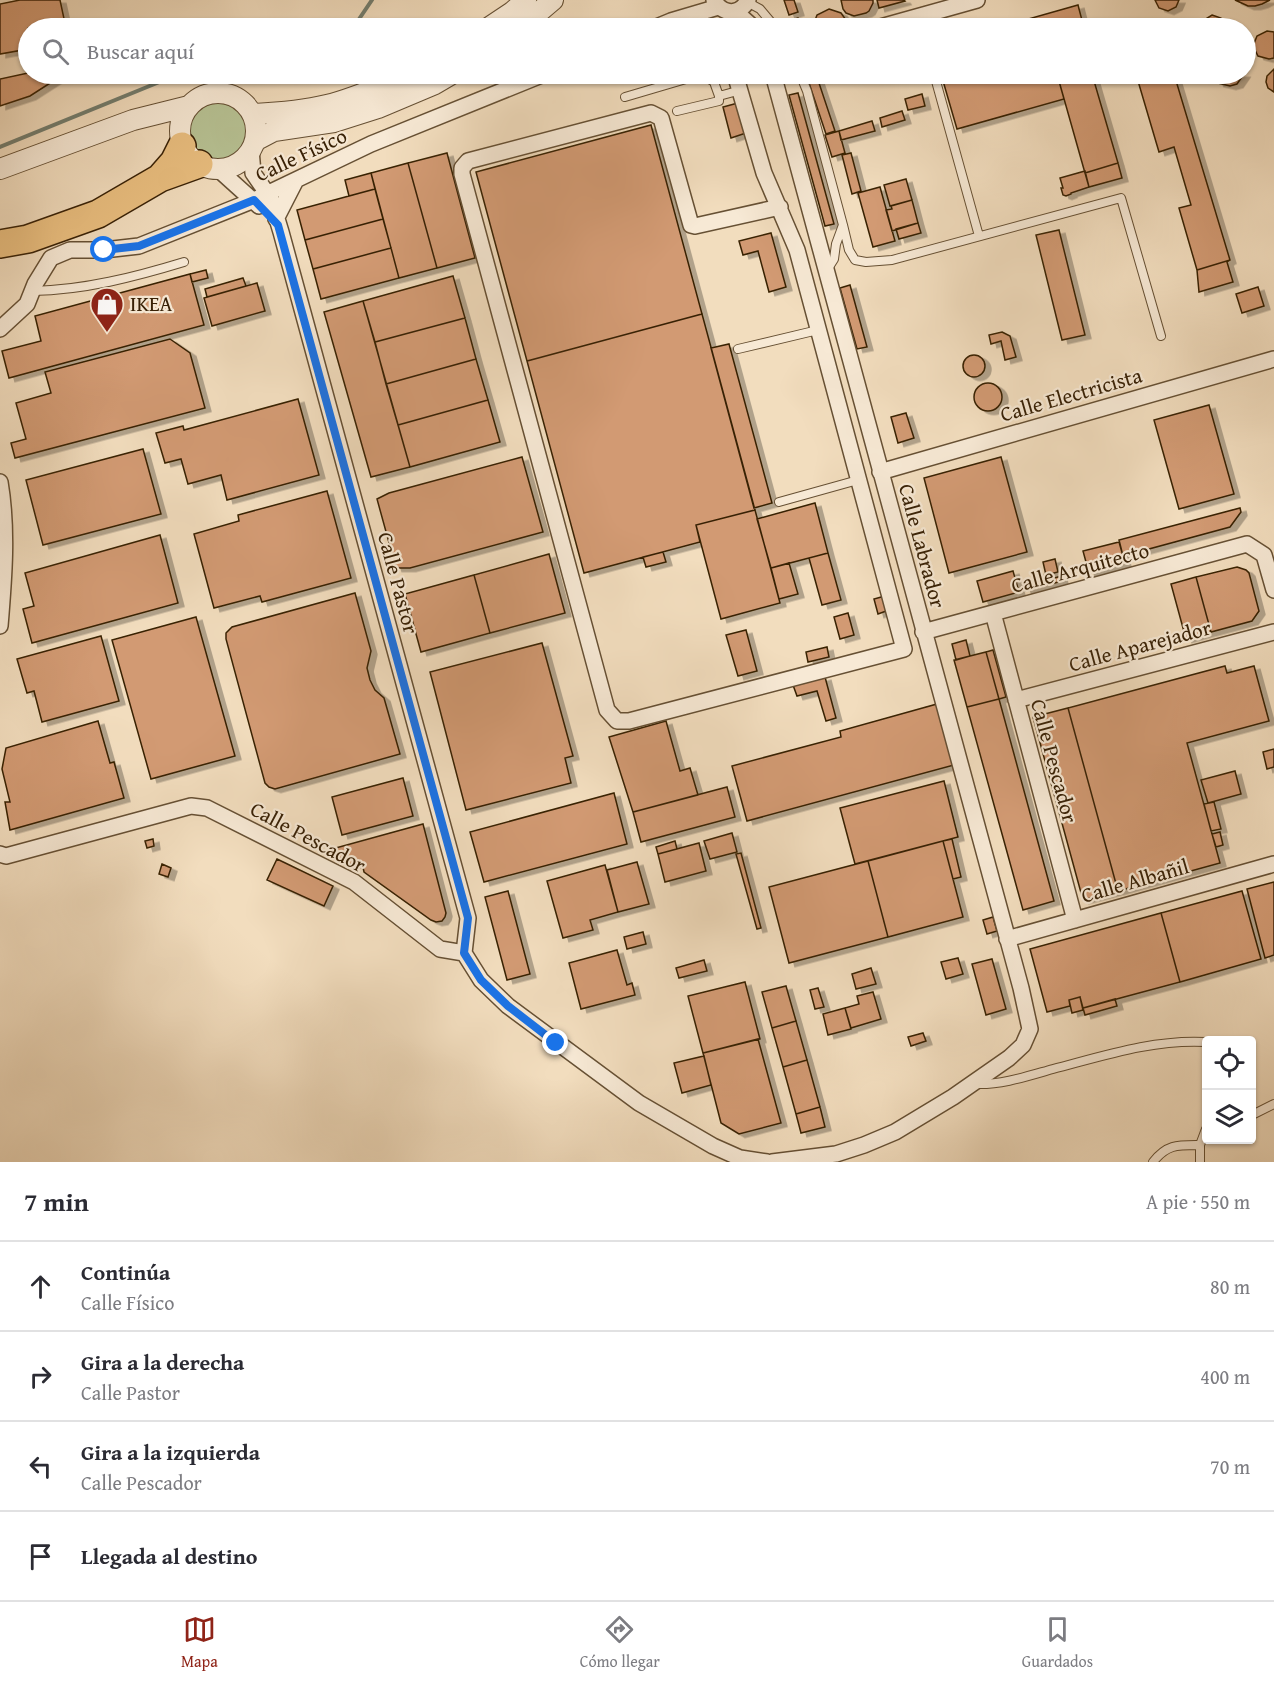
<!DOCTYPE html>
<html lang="es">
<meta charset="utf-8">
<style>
body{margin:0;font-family:"Gentium Book Plus",serif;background:#f7f7f7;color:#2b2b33}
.controls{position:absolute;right:18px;bottom:18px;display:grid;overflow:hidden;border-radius:6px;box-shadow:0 2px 4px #0004}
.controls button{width:54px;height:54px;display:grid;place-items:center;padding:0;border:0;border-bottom:2px solid #e1e1e2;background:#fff;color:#2b2b33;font:30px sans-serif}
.stop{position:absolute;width:18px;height:18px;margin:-14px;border:4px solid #1a73e8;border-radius:50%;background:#fff}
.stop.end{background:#1a73e8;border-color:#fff;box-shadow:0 2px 6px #0008}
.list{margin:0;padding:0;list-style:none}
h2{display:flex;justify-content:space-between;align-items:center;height:78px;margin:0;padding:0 24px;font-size:26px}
h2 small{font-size:20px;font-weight:400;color:#7c7c81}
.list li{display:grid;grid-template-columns:39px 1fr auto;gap:18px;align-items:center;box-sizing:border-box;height:90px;padding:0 24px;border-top:2px solid #e1e1e2}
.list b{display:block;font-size:22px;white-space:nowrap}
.list p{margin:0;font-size:20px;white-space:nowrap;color:#7c7c81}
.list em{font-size:20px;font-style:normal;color:#7c7c81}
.icon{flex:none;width:33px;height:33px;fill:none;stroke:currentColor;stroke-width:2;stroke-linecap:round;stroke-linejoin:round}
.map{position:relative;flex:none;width:1274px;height:1162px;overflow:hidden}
.search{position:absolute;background:#fff;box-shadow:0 2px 4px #0004;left:18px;right:18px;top:18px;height:66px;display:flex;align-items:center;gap:15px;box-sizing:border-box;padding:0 21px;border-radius:33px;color:#7c7c81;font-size:22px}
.sheet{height:438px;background:#fff}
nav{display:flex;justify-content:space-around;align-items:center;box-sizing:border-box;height:84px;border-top:2px solid #e1e1e2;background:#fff;font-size:16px;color:#7c7c81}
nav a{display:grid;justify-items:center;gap:3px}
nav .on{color:#8f2418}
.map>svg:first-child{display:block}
.green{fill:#b7c294;stroke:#78724d;stroke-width:1.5}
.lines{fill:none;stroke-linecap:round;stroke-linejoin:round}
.stream{stroke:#737d6e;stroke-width:4}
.building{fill:#d29a73;stroke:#382106;stroke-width:1.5;filter:url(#shadow)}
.service-casing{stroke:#665034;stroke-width:10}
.minor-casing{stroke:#665034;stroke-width:18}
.tertiary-casing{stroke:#665034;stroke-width:22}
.motorway-casing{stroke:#382106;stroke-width:30}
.service{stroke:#f7e9d5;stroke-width:8}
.minor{stroke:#f7e9d5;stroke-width:15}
.tertiary{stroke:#f7e9d5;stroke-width:20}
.motorway{stroke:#e9be7f;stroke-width:27}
.route{stroke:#1a73e8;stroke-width:8}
.labels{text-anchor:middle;stroke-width:4.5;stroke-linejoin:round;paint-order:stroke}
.street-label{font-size:21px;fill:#382106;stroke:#f7e9d5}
.poi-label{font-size:21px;fill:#382106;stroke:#f7e9d5;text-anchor:start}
</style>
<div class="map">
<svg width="1274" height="1162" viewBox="0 0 1274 1162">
<defs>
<filter id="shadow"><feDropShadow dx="6" dy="3.5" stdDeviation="0" flood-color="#0004"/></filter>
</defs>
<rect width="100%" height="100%" fill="#f2ddbe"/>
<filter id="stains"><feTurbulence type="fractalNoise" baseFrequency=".00333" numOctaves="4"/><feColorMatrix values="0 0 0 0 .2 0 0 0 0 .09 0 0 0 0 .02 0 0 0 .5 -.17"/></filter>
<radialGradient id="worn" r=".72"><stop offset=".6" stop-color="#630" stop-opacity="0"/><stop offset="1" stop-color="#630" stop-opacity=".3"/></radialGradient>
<!-- green -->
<path class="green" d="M189 132a29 29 0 1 1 58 0a29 29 0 1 1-58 0Z"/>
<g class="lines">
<!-- stream -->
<path class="stream" d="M353,28L372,0
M0,147L179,74"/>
</g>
<!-- building -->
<path class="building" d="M20,0H60L66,28H28V49L0,54V4Z
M784,0H794L798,12L789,15Z
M841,0H873V3L869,11L866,13L854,16L846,13L843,9Z
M877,0H904L905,1L879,8Z
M1155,0H1179L1176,7L1168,11L1159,8Z
M1235,0H1270L1262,4L1255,6H1248Z
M1078,5L1084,28H997Z
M829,9L841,13L846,20L847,28H814V23L817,15Z
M1212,15L1221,18L1224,23L1225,28H1202L1204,20Z
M798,18L802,28H792L789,21Z
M1175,21L1177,28H1161L1160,26Z
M1267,31L1274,32V58L1269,59L1258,56L1253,46L1257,36Z
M1274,69V92L1268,88L1266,82L1267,76Z
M28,73L71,74L61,76L30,96L0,106V79Z
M806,74H816L835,131L826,134Z
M941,74H1057L1064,99L957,129Z
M1057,74H1092L1118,163L1085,173Z
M1162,74H1174L1230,260L1197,270L1179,208L1191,205L1174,147L1159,152L1138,81Z
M1213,74H1244L1237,84L1230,86L1218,83Z
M798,93L834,224L825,226L789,95Z
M922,94L925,106L908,110L905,99Z
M738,103L746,133L731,138L723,107Z
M902,111L905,120L882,127L880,118Z
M872,121L875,131L841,140L839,131Z
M651,125L702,314L527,361L476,172Z
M839,131L845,153L832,157L825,135Z
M447,153L475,258L437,268L408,163Z
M851,153L861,191L852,194L842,155Z
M408,163L437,268L399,278L371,173Z
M1118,163L1122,178L1089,187L1085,173Z
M1085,171L1089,187L1071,193V194L1066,196L1063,195L1061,188H1063L1060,178Z
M371,173L375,189L349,196L345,180Z
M906,179L912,200L890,206L884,185Z
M880,187L895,241L873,247L858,193Z
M375,189L383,219L305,240L297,210Z
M912,200L918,223L892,231L886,210L892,209L891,206Z
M383,219L391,248L313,269L305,240Z
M918,223L921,233L899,239L896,229Z
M1059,230L1085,335L1062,340L1036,235Z
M771,233L786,287L769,292L758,251L743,255L739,241Z
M391,248L399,278L321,299L313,269Z
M1230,260L1227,262L1233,282L1199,292L1197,270Z
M206,270L208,278L192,282L190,274Z
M190,274L204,325L9,378L2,351L41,341L35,316Z
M453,276L465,318L375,342L363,301Z
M243,278L246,286L207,297L205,289Z
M257,283L265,311L212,326L204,298Z
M850,285L867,347L857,349L840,288Z
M1258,287L1264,306L1242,313L1236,294Z
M363,301L410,467L371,477L324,312Z
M702,314L755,510L696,525L700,542L584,573L527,361Z
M465,318L476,359L386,384L375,342Z
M1002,332L1010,336L1016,357L1005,360L1001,341L991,344L989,335Z
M170,339L190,353L205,408L15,458L11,443L26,439L16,403L51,393L45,372Z
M729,344L772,503L754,508L711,348Z
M963 366a11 11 0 1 1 22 0a11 11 0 1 1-22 0Z
M476,359L488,400L398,425L386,384Z
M974 397a14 14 0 1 1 28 0a14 14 0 1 1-28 0Z
M298,399L319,475L227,500L221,475L188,484L181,459L165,463L156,433L183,426L184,430Z
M488,400L500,442L410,467L398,425Z
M1209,405L1234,494L1179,509L1154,420Z
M906,413L914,438L898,443L891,417Z
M143,449L161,514L43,545L26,480Z
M522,457L543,532L410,568H396L377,499L389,493Z
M1001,457L1027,552L949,573L924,478Z
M327,491L351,578L262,602L260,596L214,608L194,534L239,521L238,515Z
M815,503L828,553L771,568L757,519Z
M1240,508L1241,512L1230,527L1123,556L1119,540Z
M755,510L780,603L721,619L696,525Z
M160,535L178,603L32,643L23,609L34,606L25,573Z
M1119,542L1125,563L1089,573L1083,551Z
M663,552L666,562L646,567L643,557Z
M828,553L841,600L822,605L809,558Z
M549,554L565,613L490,633L474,575Z
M1055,559L1058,572L1046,575L1043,562Z
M789,563L798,594L779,599L771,568Z
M1237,567L1246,570L1249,573L1259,611L1252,621L1211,632L1196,577Z
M1013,571L1019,592L983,602L977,581Z
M1039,571L1042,582L1061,576L1062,581L1026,591L1024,586L1037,583L1034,572Z
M474,575L490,633L421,652L405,594Z
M1196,577L1211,632L1186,639L1171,584Z
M355,593L371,651L367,668L370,680L375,690L384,698L400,754L275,789L269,787L265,783L226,639V633L232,627Z
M885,596L889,610L878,614L874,599Z
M848,613L854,635L840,639L834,617Z
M196,617L235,756L151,779L112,640Z
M746,630L757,671L738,676L726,635Z
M101,636L119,701L42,722L34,691L27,693L17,659Z
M966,640L970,656L956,660L952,644Z
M542,643L573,756L565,758L571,783L466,810L430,672Z
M827,647L829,657L808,662L806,652Z
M993,650L1006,697L999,699L986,652Z
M986,652L999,699L967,707L954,660Z
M1225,666L1227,673L1254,666L1269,721L1187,743L1220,863L1118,891L1068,708Z
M825,677L836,718L826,721L817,691L797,696L793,685Z
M999,699L1054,901L1023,910L967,707Z
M937,704L954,765L747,821L732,766L841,737L840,731Z
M1068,708L1118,891L1083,900L1033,717Z
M98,721L110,763L114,762L124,798L10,830L5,802H10L2,769L6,748Z
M666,721L680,771L690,768L698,795L633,812L609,737Z
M1274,749V767L1267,769L1263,752Z
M1235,771L1241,794L1208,803L1201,780Z
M403,778L413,816L342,835L332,797Z
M944,781L958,837L855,864L840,808Z
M727,787L735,817L641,842L633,812Z
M614,793L627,844L484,882L470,832Z
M1214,802L1221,829L1211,831L1204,804Z
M423,824L446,913L445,917L442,921L436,922L431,920L364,872L362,862L352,865L334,855L332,849Z
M1220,832L1223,845L1216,847L1212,834Z
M732,833L737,852L710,859L704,841Z
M153,839L154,846L147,848L145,841Z
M952,839L961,877L953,879L943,841Z
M675,841L677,849L658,854L656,847Z
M943,841L963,917L888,937L868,861Z
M699,843L706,871L665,882L658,854Z
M741,853L761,928L757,929L736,854Z
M277,859L333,886L324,906L267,880Z
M868,861L888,937L789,963L769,887Z
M637,862L649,904L618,912L607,870Z
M162,864L171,868L168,877L159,874Z
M605,865L618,912L590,920L593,930L563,938L547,881Z
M1274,882V955L1265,958L1247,889Z
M508,891L530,974L507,980L485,897Z
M1242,891L1261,959L1180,982L1161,913Z
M1161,913L1180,982L1083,1008L1080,997L1069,1000L1070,1006L1047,1012L1030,949Z
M993,917L997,931L987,934L983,920Z
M643,932L646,944L627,949L624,937Z
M617,950L627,985L632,983L635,995L581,1009L569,963Z
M958,958L963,974L946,979L941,962Z
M992,959L1006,1009L986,1015L972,964Z
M704,960L707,971L679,978L676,968Z
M871,968L876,984L856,989L852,974Z
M745,982L760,1039L703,1053L688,996Z
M786,986L796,1021L772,1028L762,992Z
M818,988L824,1007L815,1009L810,990Z
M873,992L881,1019L851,1028L845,1008L859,1004L857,996Z
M1080,997L1083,1010L1072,1013L1069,1000Z
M1115,999L1117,1006L1085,1015L1083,1008Z
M845,1008L851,1029L828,1035L823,1014Z
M796,1021L807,1060L783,1067L772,1028Z
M923,1033L926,1041L911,1046L908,1037Z
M758,1039L781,1123L739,1134L721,1123L703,1053Z
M704,1056L711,1085L682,1093L674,1063Z
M807,1060L820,1107L796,1114L783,1067Z
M820,1107L825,1127L801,1133L796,1114Z"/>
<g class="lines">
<defs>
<path id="service" d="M747,2L760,9L776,28
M702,74L714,82L719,96
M800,74L807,91L843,225L836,244L834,259L827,270
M934,74L979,236
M617,75L621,74
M625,97L703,74
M677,111L719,101V96L741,90
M843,225L849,250L855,260L866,262L892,260L1121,198L1161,336
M33,291C84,290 135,277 184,262
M738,349L818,330
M779,502L858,480
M976,1084C1002,1085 1028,1076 1053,1069C1103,1056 1154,1039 1206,1042
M1252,1115L1274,1104
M1153,1162C1167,1144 1178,1145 1200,1145
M1200,1162V1145L1206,1129"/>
<path id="minor" d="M714,0C722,15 740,16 748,0
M736,12L754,28
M654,28L671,21L718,7
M877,28L977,0
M735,74L764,173L797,250L904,649L629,721H617L607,710L462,174V168L468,161L651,113L661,118L691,225L695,226L780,207
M251,150L253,173L271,199L281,232L468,918L464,953
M218,169L259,206
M276,219L296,180
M0,329L27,304L35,284L51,258L70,250H104L139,246L254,200L371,144L544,74
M880,472L1274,359
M0,482C8,529 4,578 0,626
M993,613L1075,920
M923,632L1247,544L1264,555L1274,590
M1016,700L1274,632
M0,854L6,856L191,806L207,808L354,882L440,949L464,953L481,980L508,1006L639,1103L713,1146L740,1158L767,1162
M1007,939L1274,864
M772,1162L836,1154L864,1145L895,1132L953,1097L1009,1058L1023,1045L1030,1029L1021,988L773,74"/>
<path id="tertiary" d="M488,28L512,12L526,0
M520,28L553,0
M180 131a38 38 0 1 1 76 0a38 38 0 1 1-76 0Z
M252,114C277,113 303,111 327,105C356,98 383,85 411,74
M255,141L274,131L334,122L378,108L435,84L452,74
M0,169L133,120L189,106"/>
<path id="motorway" d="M160,178L174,162L182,146
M0,244L28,239L98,214L160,178L199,164"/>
</defs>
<!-- service casing -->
<use href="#service" class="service-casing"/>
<!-- minor casing -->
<use href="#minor" class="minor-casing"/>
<!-- tertiary casing -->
<use href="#tertiary" class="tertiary-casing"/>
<!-- motorway casing -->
<use href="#motorway" class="motorway-casing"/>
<!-- service -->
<use href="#service" class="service"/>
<!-- minor -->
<use href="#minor" class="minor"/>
<!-- tertiary -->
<use href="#tertiary" class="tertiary"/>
<!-- motorway -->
<use href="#motorway" class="motorway"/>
</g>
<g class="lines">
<!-- route -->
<path class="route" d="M104,250L139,246L254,200L278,225L468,918L464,953L481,980L508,1006L556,1043"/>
</g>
<!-- icons -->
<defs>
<symbol id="shop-pin" viewBox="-11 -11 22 30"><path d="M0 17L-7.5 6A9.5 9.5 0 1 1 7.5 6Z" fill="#8f2418" stroke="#f7e9d5"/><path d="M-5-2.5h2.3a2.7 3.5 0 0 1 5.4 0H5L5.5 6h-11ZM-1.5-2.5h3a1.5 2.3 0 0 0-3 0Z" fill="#fff"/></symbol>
</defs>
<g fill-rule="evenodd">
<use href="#shop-pin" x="88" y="285" width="38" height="52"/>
</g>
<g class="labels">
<!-- street labels -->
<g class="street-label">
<text transform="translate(301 155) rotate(-25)" y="7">Calle Físico</text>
<text transform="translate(1071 395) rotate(-16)" y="7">Calle Electricista</text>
<text transform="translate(922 546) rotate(75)" y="7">Calle Labrador</text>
<text transform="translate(1080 568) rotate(-15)" y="7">Calle Arquitecto</text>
<text transform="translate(398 583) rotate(75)" y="7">Calle Pastor</text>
<text transform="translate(1140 646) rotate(-15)" y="7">Calle Aparejador</text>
<text transform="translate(1054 761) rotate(75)" y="7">Calle Pescador</text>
<text transform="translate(308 837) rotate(28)" y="7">Calle Pescador</text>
<text transform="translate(1135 881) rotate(-16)" y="7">Calle Albañil</text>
</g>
<!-- poi labels -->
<g class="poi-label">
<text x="130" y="311">IKEA</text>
</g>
</g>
<rect width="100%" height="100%" filter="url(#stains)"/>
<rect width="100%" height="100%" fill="url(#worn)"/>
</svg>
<div class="controls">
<button><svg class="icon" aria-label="locate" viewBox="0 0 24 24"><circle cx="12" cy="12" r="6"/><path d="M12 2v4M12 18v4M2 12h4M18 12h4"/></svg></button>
<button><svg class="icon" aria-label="layers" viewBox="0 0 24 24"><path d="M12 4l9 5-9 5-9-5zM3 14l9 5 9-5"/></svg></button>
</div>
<div class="stop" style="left:104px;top:250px"></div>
<div class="stop end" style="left:556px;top:1043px"></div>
<div class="search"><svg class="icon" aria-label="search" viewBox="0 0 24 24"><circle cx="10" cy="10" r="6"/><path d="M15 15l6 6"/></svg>Buscar aquí</div>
</div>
<section class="sheet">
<h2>7 min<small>A pie · 550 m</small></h2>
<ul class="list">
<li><svg class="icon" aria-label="ahead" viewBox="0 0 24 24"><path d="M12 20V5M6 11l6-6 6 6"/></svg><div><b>Continúa</b><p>Calle Físico</p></div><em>80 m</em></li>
<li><svg class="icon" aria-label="right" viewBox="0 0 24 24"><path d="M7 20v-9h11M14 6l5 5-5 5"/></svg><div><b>Gira a la derecha</b><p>Calle Pastor</p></div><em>400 m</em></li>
<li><svg class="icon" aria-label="left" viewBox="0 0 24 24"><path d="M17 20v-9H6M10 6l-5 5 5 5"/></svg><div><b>Gira a la izquierda</b><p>Calle Pescador</p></div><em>70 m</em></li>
<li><svg class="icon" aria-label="arrive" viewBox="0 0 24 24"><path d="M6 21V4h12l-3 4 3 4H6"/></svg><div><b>Llegada al destino</b></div></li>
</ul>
</section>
<nav>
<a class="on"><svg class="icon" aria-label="map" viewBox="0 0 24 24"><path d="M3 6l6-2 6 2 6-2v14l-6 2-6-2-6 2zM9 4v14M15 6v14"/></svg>Mapa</a>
<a><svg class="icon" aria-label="directions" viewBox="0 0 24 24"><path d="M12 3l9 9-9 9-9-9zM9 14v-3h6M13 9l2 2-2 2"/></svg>Cómo llegar</a>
<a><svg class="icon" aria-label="saved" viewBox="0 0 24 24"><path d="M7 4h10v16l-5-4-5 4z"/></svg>Guardados</a>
</nav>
